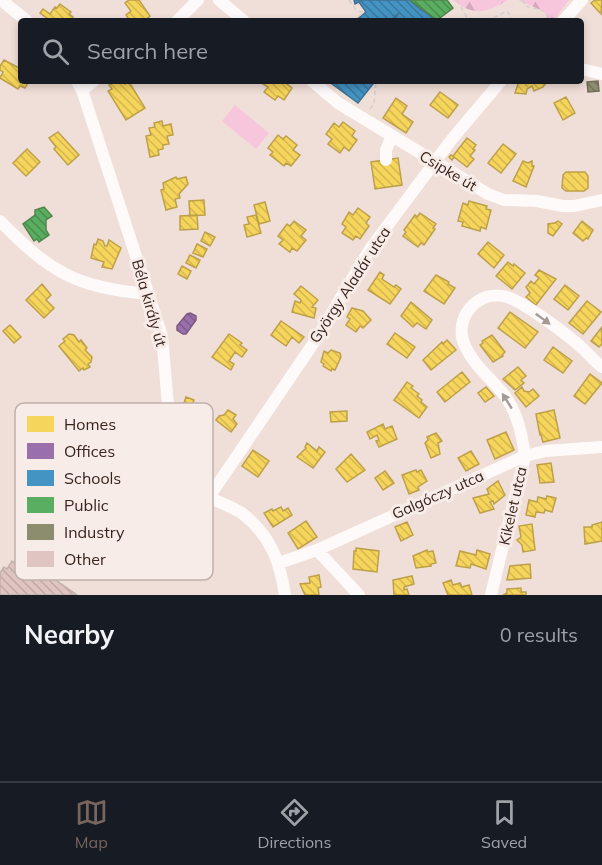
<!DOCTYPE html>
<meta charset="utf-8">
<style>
body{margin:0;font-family:Mulish,sans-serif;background:#20242c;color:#f1f3f6}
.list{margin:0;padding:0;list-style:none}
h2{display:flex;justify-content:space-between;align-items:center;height:78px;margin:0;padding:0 24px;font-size:26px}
h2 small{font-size:20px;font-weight:400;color:#9ea1a6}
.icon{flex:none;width:33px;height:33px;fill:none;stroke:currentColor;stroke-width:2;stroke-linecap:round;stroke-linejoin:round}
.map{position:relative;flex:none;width:602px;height:595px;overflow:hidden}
.search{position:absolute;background:#171b24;box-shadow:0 3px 9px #0003;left:18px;right:18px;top:18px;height:66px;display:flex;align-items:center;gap:15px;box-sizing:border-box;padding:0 21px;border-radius:6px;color:#9ea1a6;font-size:22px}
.sheet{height:186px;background:#171b24}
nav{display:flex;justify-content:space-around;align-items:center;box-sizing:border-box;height:84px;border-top:2px solid #363941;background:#171b24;font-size:16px;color:#9ea1a6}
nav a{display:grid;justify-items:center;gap:3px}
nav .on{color:#78655e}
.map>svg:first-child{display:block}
.forest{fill:url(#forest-firs)}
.pitch{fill:#f7c5dc}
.homes{fill:url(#homes-back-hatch);stroke:#bda049;stroke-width:1.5}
.offices{fill:url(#offices-back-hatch);stroke:#7c5980;stroke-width:1.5}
.schools{fill:url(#schools-back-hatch);stroke:#407291;stroke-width:1.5}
.public{fill:url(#public-back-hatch);stroke:#50854c;stroke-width:1.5}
.industry{fill:url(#industry-back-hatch);stroke:#736d55;stroke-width:1.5}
.building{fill:url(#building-back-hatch);stroke:#c1b0ac;stroke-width:1.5}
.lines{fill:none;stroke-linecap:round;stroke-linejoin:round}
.path{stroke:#d4cfcd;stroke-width:1.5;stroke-dasharray:4.5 3;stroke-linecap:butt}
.minor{stroke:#fdfaf9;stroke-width:12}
.oneway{fill:#a49a96}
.labels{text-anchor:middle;stroke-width:6;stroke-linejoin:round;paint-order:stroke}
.street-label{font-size:15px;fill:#38241c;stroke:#f8ece8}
.key{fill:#f8ece8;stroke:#beb0ab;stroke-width:1.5}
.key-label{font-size:16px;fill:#38241c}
</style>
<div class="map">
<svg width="602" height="595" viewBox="0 0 602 595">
<defs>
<pattern id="forest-firs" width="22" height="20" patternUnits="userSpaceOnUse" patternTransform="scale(1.5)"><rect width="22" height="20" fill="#f7c5dc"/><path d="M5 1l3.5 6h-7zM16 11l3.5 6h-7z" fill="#d4a9bc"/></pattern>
<pattern id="homes-back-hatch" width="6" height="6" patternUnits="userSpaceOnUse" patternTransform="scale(1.5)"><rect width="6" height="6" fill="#f6d55c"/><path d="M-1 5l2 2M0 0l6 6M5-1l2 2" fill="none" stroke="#d4b74f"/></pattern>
<pattern id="offices-back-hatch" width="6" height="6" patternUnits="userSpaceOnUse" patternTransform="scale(1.5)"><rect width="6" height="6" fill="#9970ab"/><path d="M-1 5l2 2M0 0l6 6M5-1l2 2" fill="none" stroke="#7e5c8a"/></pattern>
<pattern id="schools-back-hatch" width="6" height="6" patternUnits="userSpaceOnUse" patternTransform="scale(1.5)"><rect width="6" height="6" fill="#4393c3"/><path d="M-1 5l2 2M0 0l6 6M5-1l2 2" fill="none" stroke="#39789e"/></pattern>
<pattern id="public-back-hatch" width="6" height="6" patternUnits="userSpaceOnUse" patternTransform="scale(1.5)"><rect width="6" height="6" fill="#5aae61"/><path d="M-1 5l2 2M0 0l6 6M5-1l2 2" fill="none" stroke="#4b8d4f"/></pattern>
<pattern id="industry-back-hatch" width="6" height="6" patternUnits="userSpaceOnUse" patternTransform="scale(1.5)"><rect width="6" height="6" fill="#8c8c6e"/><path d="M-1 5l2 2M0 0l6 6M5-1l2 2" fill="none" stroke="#73725a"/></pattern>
<pattern id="building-back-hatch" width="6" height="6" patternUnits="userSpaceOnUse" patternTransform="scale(1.5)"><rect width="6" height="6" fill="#dfc5c1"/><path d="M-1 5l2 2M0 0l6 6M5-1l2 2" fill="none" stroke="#c0a9a5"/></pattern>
</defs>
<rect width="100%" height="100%" fill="#f0dfd8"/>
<!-- forest -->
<path class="forest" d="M453,0H508C486,13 475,17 453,0Z
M518,0H569L553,21H545L548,16L543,11Z"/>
<!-- pitch -->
<path class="pitch" d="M235,105L269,133L256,149L222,121Z"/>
<!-- homes -->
<path class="homes" d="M129,0H139L150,16L144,21H123L128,18L126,15L131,11L125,3Z
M595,0H602L601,14L591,3Z
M60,4L71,12L69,14L73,17L71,21H51L40,13L43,9L50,14L55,7L57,8Z
M4,60L21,69V81H29L25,88L20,86L18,89L0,78L3,72L0,70V66Z
M116,81H123L125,84L129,82L145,108L126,120L108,91L112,89L109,85Z
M262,81H289L287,84L292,88L284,100L278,96L275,100L264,92L268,87L261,83Z
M519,81H548L543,87L534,91L532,86L527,89L526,94L515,93Z
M440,92L458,105L448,118L430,105Z
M566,97L575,113L563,120L554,103Z
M396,98L407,106L402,114L413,122L406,133L383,118Z
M162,121L163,126L171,124L173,135L167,136L169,144L163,145V149L158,150L159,155L150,157L146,136L151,135L149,128L155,127L154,123Z
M343,122L355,131L352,136L357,140L349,151L344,147L340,153L328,144L332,139L326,134L334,123L339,127Z
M58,132L79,155L68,165L54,149L56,147L49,138Z
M278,135L283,139L286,136L297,145L293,150L300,155L291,166L286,163L284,166L270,155L273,152L268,148Z
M467,138L476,145L473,149L475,150L470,156L474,159L467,167L454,157L452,160L449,157L451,155L453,156Z
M503,144L516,154L501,173L488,163Z
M27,149L40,162L26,176L13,163Z
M398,158L402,185L375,189L371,162Z
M523,161L528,163L532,161V166H534L526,187L513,181Z
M566,172H585L588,176V188L584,191H566L562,188L563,175Z
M176,177L177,179L186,177L188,184L179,194L180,198L175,199L177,207L166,210L161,190L164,189L163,183Z
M204,200L205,215L190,216L189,201Z
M469,201L487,206L486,209L491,210L486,229L481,227L480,231L462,226L463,222L458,221L463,203L468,205Z
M265,202L270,221L259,224L254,205Z
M358,208L370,217L366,223L369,226L360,239L356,236L353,240L342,233L346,227L342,224L349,212L353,215Z
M420,213L436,224L433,228L435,229L424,245L421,243L418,247L403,236L406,232L404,230L415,215L417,217Z
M197,215L198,229L180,230V216Z
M256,215L261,233L247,237L244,225L249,224L247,217Z
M294,221L306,230L301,236L306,240L297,251L292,248L290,252L279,244L283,240L278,236L287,224L290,226Z
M558,221L562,224L553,236L548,233V224L555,223Z
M582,221L593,230L588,239L586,238L583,241L573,233Z
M205,232L215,237L210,246L201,241Z
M98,239L103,241L105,246H107L109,240L121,248L112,269L102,267L104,262L91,258L94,244L96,245Z
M488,242L504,255L494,268L478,254Z
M197,244L207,249L203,257L193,253Z
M190,255L200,260L196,268L186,263Z
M508,262L513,266L514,264L525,273L512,289L496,276Z
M182,266L191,271L187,279L178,274Z
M539,270L556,279L536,305L526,297L530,293L526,287L531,281L534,284L539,278L535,275Z
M380,272L384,275L382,279L394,287L396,285L401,289L390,304L368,290Z
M436,275L449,282L448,284L455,288L444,304L424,291Z
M42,284L51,295L46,300L54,308L44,318L26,300Z
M565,285L579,296L568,310L554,299Z
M301,286L318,300L312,307L316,308L314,318L292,312L295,301L300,303L301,300L294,294Z
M587,301L601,312L583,334L569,323Z
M411,302L432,320L426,329L417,323L413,327L401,316Z
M352,308L363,311L371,320L363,328L360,326L356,332L346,325L350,319L347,317Z
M510,312L538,332L525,348L498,328Z
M281,321L304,337L299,343L292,337L286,346L271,335Z
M10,325L21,337L14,343L3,331Z
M602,327V344L599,347L591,341Z
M395,333L415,347L407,358L387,344Z
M69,334L74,335L79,342L81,340L87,348L85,350L92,357L91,362L88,364L90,367L84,370L83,368L79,371L59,346L65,341L63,339Z
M229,334L242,343L240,345L247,350L242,357L235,352L229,361L234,364L231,370L212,357Z
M492,335L505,352L502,355L503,356L493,362L480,345L483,343L482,341Z
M447,340L456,350L431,370L423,360L442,342L443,344Z
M553,347L572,361L563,373L544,360Z
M331,350L340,353L341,357L335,370L332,369L331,371L323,366L324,364L321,362L324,351L328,353Z
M518,367L526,376L521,380L524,383L515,390L503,379Z
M462,372L470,382L445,402L437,392Z
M590,374L602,383L585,404L574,396Z
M407,382L413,386L411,388L419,394L417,396L422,400L421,402L427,407L419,418L394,400Z
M486,387L494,396L485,402L478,393Z
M522,387L524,391L529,392L533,389L539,396L526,407L515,393Z
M186,397L194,400L192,406L205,408L202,419H200L198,427L195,426L190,433L184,429L188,423L182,422L184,415L182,411L184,409H182Z
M228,410L236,415L233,419L237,424L231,432L216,420L219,416L224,415Z
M554,410L560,438L543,442L541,435H540L536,414Z
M347,411V421L331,422L330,412Z
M383,424L385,429L392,426L397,439L379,447L376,441L379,440L377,435L370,439L367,432Z
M506,432L514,450L495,459L487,440Z
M436,433L442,441L438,443L440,454L431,458L425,443L428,440L427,437Z
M307,443L317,451L319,447L325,452L313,468L297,457L306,448L305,447Z
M253,450L269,461L258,477L242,466Z
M471,451L479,464L466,471L458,458Z
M351,454L365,470L347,482L336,469Z
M551,463L554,482L540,483L537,465Z
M416,470L417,472L421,470L427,481L418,487L419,490L409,494L402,475Z
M385,471L394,483L383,490L375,478Z
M498,481L505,495L494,504L493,501L490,502L494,509L480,513L473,498L489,494L487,489Z
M547,496L556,498L552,512L545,510L544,513L536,512L535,517L526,515L529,500L537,502L538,497L546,499Z
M281,507L283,511L288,508L292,515L273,527L264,513L272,509L273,511Z
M306,521L317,537L298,549L288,533Z
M407,522L413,535L401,541L395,527Z
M602,522V541L585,544L584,527H592V525Z
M532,524L535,550L523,552L522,545L517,540L521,537L519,526Z
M356,548L379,551L377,572L353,569L354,551H356Z
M427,550L428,552L433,551L436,563L431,564V566L416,568L413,556Z
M477,550L490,554L486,569L471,564L470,568L456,566L460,551L476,555Z
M530,564L531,578L507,580L510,566Z
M319,575L321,587L318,588L319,595H305L300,584L310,583L309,577Z
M412,576L414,584L404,587V590L407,589L409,595H394L393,580Z
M451,580L453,585L460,583L462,587L469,585L472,595H448L443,583Z
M521,588V592H526V595H503L507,593V589Z"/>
<!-- offices -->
<path class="offices" d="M190,313L196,316V320L186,334H183L177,330V326L187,314Z"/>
<!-- schools -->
<path class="schools" d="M410,0L420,9L440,21H399L395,18L399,13L390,21H355L366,12L359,2L355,4L354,0Z
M328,81H369L373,84L358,103Z"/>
<!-- public -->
<path class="public" d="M410,0H447L453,8L437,20Z
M44,207L52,216L46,220V230L49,235L39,242L37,239L34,241L23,224L35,215V210Z"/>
<!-- industry -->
<path class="industry" d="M598,81L599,91L588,92L587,82Z"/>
<!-- building -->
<path class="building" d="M20,555L77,595H0V573L4,567L7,569L12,561L15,563Z"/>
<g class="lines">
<!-- path -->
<path class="path" d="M349,0L357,11L364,12L353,21
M457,0L466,16L475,21
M522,0L526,6C534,10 543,7 548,16L545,21
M487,21L507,11L513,21
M370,109L374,104L376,81"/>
<!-- minor -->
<path class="minor" d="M1,0L27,21
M219,0L244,21
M177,21L198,0
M563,21L582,0
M581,69L602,74
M77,81L82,90L162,336L171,440C177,463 189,484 209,497C220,503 233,507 243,514C271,536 280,562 285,595
M312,81L338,103L488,194L504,200L537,201L563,206H574L602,200
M82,90L94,81
M386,160V150L392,136
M0,221C50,272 76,288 149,294
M209,497L315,341L370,249L452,139L501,81
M317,550L359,595
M279,563L317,550L525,456L545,451L602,447
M491,595L525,456C522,435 518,414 505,396C492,379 474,366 465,346C452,319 478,288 507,297C524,302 568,335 582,348C589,354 594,361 602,367"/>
</g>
<!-- one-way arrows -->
<defs><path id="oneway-solid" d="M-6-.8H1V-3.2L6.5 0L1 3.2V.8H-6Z" transform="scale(1.5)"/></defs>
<g class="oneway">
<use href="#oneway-solid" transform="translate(543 319) rotate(36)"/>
<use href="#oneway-solid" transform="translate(507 401) rotate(-122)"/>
</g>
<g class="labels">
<!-- street labels -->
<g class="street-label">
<text transform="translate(448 171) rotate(31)" y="5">Csipke út</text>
<text transform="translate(350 285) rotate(-57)" y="5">György Aladár utca</text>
<text transform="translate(149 303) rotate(74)" y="5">Béla király út</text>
<text transform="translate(438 495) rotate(-24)" y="5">Galgóczy utca</text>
<text transform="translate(513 506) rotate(-77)" y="5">Kikelet utca</text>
</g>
</g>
<!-- legend -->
<rect x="15" y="403" width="198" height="177" rx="9" class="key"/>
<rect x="27" y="416" width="27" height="16" fill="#f6d55c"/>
<rect x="27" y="443" width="27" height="16" fill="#9970ab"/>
<rect x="27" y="470" width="27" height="16" fill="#4393c3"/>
<rect x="27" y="497" width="27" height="16" fill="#5aae61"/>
<rect x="27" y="524" width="27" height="16" fill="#8c8c6e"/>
<rect x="27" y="551" width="27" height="16" fill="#dfc5c1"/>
<g class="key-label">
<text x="64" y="430">Homes</text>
<text x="64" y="457">Offices</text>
<text x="64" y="484">Schools</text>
<text x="64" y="511">Public</text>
<text x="64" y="538">Industry</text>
<text x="64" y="565">Other</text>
</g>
</svg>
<div class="search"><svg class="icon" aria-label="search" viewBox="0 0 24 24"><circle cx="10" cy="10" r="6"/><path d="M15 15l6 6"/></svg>Search here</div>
</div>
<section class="sheet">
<h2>Nearby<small>0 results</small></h2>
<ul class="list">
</ul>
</section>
<nav>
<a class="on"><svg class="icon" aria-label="map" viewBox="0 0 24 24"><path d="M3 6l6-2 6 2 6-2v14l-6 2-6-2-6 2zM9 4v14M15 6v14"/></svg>Map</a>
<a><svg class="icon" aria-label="directions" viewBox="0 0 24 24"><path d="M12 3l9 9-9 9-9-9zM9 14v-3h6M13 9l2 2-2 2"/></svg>Directions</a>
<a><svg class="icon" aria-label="saved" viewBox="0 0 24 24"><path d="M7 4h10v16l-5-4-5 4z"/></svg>Saved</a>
</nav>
